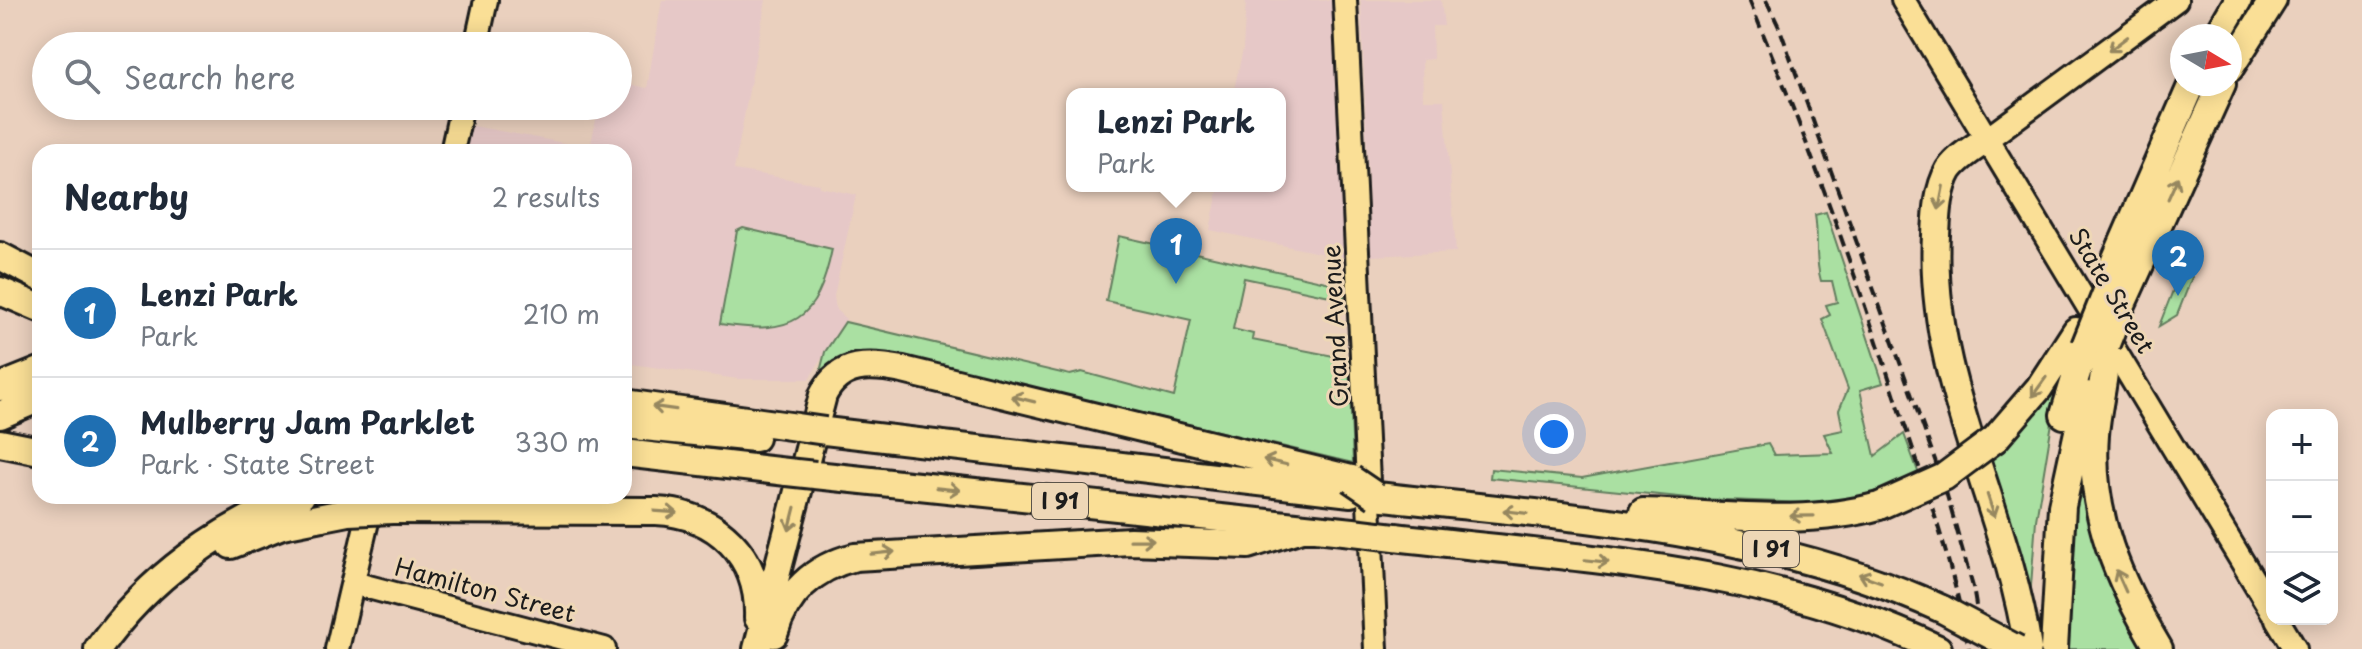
<!DOCTYPE html>
<meta charset="utf-8">
<style>
body{margin:0;font-family:"Playpen Sans",sans-serif;background:#f6f6f7;color:#1f2937}
.controls{position:absolute;right:24px;bottom:24px;display:grid;overflow:hidden;border-radius:16px;box-shadow:0 4px 20px #0003}
.controls button{width:72px;height:72px;display:grid;place-items:center;padding:0;border:0;border-bottom:2px solid #e0e1e3;background:#fff;color:#1f2937;font:40px sans-serif}
.compass{position:absolute;left:2170px;top:24px;width:72px;height:72px;border-radius:50%;background:#fff;box-shadow:0 4px 20px #0003;rotate:100deg}
.you{position:absolute;left:1554px;top:434px;width:28px;height:28px;margin:-20px;border:6px solid #fff;border-radius:50%;background:#1a73e8;box-shadow:0 0 0 12px #1a73e833}
.badge{display:grid;place-items:center;width:52px;height:52px;border-radius:50%;background:#1f6fb2;color:#fff;font-size:26px;font-weight:700}
.pin{position:absolute;translate:-50% -66px;filter:drop-shadow(0 2px 4px #0008)}
.pin::after{content:'';position:absolute;top:42px;width:28px;height:24px;background:inherit;clip-path:polygon(0 0,100% 0,50% 100%)}
.popup{position:absolute;left:1066px;top:88px;width:220px;height:104px;box-sizing:border-box;display:grid;place-content:center;border-radius:16px;background:#fff;filter:drop-shadow(0 2px 6px #0005);font-size:26px;white-space:nowrap;color:#747a83}
.popup b{font-size:30px;color:#1f2937}
.popup::after{content:'';position:absolute;left:50%;top:100%;margin-left:-16px;border:16px solid transparent;border-top-color:#fff}
.list{margin:0;padding:0;list-style:none}
h2{display:flex;justify-content:space-between;align-items:center;height:104px;margin:0;padding:0 32px;font-size:34px}
h2 small{font-size:26px;font-weight:400;color:#747a83}
.list li{display:grid;grid-template-columns:52px 1fr auto;gap:24px;align-items:center;box-sizing:border-box;height:128px;padding:0 32px;border-top:2px solid #e0e1e3}
.list b{display:block;font-size:30px;white-space:nowrap}
.list p{margin:0;font-size:26px;white-space:nowrap;color:#747a83}
.list em{font-size:26px;font-style:normal;color:#747a83}
.icon{flex:none;width:44px;height:44px;fill:none;stroke:currentColor;stroke-width:2;stroke-linecap:round;stroke-linejoin:round}
.map{position:relative;flex:none;width:2362px;height:649px;overflow:hidden}
.search{position:absolute;background:#fff;box-shadow:0 4px 20px #0003;left:32px;top:32px;width:600px;height:88px;display:flex;align-items:center;gap:20px;box-sizing:border-box;padding:0 28px;border-radius:44px;color:#747a83;font-size:30px}
.panel{position:absolute;background:#fff;box-shadow:0 4px 20px #0003;left:32px;top:144px;width:600px;height:360px;border-radius:24px}
.map>svg:first-child{display:block}
.built{fill:#e6c8c7}
.green{fill:#aae0a2;stroke:#637e5f;stroke-width:2}
.lines{fill:none;stroke-linecap:round;stroke-linejoin:round}
.major-casing{stroke:#1c1c1c;stroke-width:28}
.highway-casing{stroke:#1c1c1c;stroke-width:32}
.major{stroke:#fadf96;stroke-width:22}
.highway{stroke:#fadf96;stroke-width:26}
.rail{stroke:#1c1c1c;stroke-width:4;stroke-dasharray:12 6;stroke-linecap:butt}
.highway-bridge-casing{stroke:#1c1c1c;stroke-width:32;stroke-linecap:butt}
.highway-bridge{stroke:#fadf96;stroke-width:26}
.oneway{stroke:#96875f}
.labels{text-anchor:middle;stroke-width:6;stroke-linejoin:round;paint-order:stroke}
.shield{fill:#eed7b6;stroke:#5b544a;stroke-width:2}
.shield-label{font-size:22px;font-weight:bold;fill:#1c1c1c}
.street-label{font-size:24px;fill:#1c1c1c;stroke:#eed7b6}
</style>
<div class="map">
<svg width="2362" height="649" viewBox="0 0 2362 649">
<rect width="100%" height="100%" fill="#ead0be"/>
<filter id="ink" filterUnits="userSpaceOnUse"><feTurbulence type="fractalNoise" baseFrequency=".0125" numOctaves="2"/><feDisplacementMap in="SourceGraphic" scale="16" xChannelSelector="R" yChannelSelector="G"/><feConvolveMatrix kernelMatrix="1 2 1 2 8 2 1 2 1" color-interpolation-filters="sRGB"/></filter>
<g filter="url(#ink)">
<!-- built -->
<path class="built" d="M662,0H766L734,170L820,184V187L856,195L834,296L836,310L846,319L809,379H738L624,363V152H462L468,125L590,148L599,106H618V82L647,88Z
M1246,0H1335L1348,259L1210,230L1219,186H1280V94H1233L1243,49Z
M1361,0H1441L1444,26H1432L1433,59L1422,60L1423,100H1444L1456,252L1371,256Z"/>
<!-- green -->
<path class="green" d="M1826,212L1883,383L1860,390L1875,456L1904,434L1920,477L1876,495L1807,503L1699,499L1490,478L1491,469L1582,478L1768,444L1774,455L1833,453L1824,434L1843,430L1839,410L1848,389L1822,319L1830,315L1826,305L1837,302L1832,281H1821C1814,257 1819,238 1815,215Z
M743,228L832,249C817,322 793,335 720,324L737,231Z
M1119,236L1344,286V299L1244,278L1233,329L1253,334L1252,340L1349,359L1353,463L891,354C864,355 844,354 824,373L821,368L825,352L845,322L1070,375L1082,372L1174,397L1191,320L1106,301Z
M2183,265L2192,277L2177,315L2159,326Z
M2059,380L2036,520L2030,599L1981,464Z
M2082,460L2150,649H2063L2069,536Z"/>
<g class="lines">
<defs>
<path id="major" d="M1345,0L1376,649
M1903,0L2272,611
M476,46L486,0
M1987,139L2176,0
M452,152L462,106
M353,583L604,649
M2277,619L2295,649
M337,649L373,496"/>
<path id="highway" d="M2217,36L2238,0
M2230,68L2273,0
M1987,139C1974,148 1958,157 1949,170C1938,189 1937,214 1936,235C1928,381 2007,508 2028,649
M0,256L40,277
M0,291L40,308
M2107,291L2114,263L2192,84
M2119,311L2222,84
M2106,344C2107,374 2097,405 2095,435C2089,515 2119,582 2159,649
M0,387L40,371
M624,403L797,427
M0,415L40,398
M2064,415L2085,346
M624,425L755,438
M825,431L1351,493
M1995,439L2039,388L2076,331
M0,443L40,451
M624,453L787,472
M815,475L1353,532
M1376,496C1568,518 1763,527 1942,609
M392,510L656,511C717,514 760,556 758,618
M1643,512C1720,514 1804,527 1879,506
M1395,537C1580,559 1768,566 1938,649
M231,545L282,525L348,512
M774,634C786,593 814,567 855,557L1130,541L1248,545L1305,527
M98,649C147,579 221,525 301,496
M757,649L823,395C840,361 871,364 903,370L1351,479
M2054,649L2062,506L2086,395"/>
</defs>
<!-- major casing -->
<use href="#major" class="major-casing"/>
<!-- highway casing -->
<use href="#highway" class="highway-casing"/>
<!-- major -->
<use href="#major" class="major"/>
<!-- highway -->
<use href="#highway" class="highway"/>
<!-- rail -->
<path class="rail" d="M1749,0C1804,130 1852,264 1896,399C1924,482 1953,563 1969,649
M1766,0L1780,29L1944,485L1973,587L1983,649"/>
<defs>
<path id="highway-bridge" d="M2106,344L2119,311
M2085,346L2107,291
M797,427L825,431
M787,472L815,475
M1351,479L1376,496
M1879,506L1944,477L1995,439
M348,512L392,510
M1353,532L1395,537
M1942,609L2017,649"/>
</defs>
<!-- highway-bridge casing -->
<use href="#highway-bridge" class="highway-bridge-casing"/>
<!-- highway-bridge -->
<use href="#highway-bridge" class="highway-bridge"/>
</g>
<!-- one-way arrows -->
<defs><path id="oneway-shaft" d="M-6 0H5M1.5-3L5.5 0L1.5 3" fill="none" stroke-width="1.6" stroke-linecap="round" stroke-linejoin="round" transform="scale(2)"/></defs>
<g class="oneway">
<use href="#oneway-shaft" transform="translate(2118 44) rotate(143)"/>
<use href="#oneway-shaft" transform="translate(2173 188) rotate(-66)"/>
<use href="#oneway-shaft" transform="translate(1941 198) rotate(101)"/>
<use href="#oneway-shaft" transform="translate(2039 387) rotate(126)"/>
<use href="#oneway-shaft" transform="translate(1023 399) rotate(-166)"/>
<use href="#oneway-shaft" transform="translate(664 408) rotate(-172)"/>
<use href="#oneway-shaft" transform="translate(1275 462) rotate(-167)"/>
<use href="#oneway-shaft" transform="translate(948 489) rotate(6)"/>
<use href="#oneway-shaft" transform="translate(1991 506) rotate(72)"/>
<use href="#oneway-shaft" transform="translate(666 512) rotate(4)"/>
<use href="#oneway-shaft" transform="translate(1515 512) rotate(-173)"/>
<use href="#oneway-shaft" transform="translate(1802 516) rotate(179)"/>
<use href="#oneway-shaft" transform="translate(792 519) rotate(104)"/>
<use href="#oneway-shaft" transform="translate(1142 540) rotate(-1)"/>
<use href="#oneway-shaft" transform="translate(883 553) rotate(-6)"/>
<use href="#oneway-shaft" transform="translate(1597 561) rotate(6)"/>
<use href="#oneway-shaft" transform="translate(1870 578) rotate(-160)"/>
<use href="#oneway-shaft" transform="translate(2121 581) rotate(-114)"/>
</g>
</g>
<g class="labels">
<!-- shield labels -->
<g class="shield">
<rect x="1032" y="483" width="56" height="36" rx="6"/>
<rect x="1743" y="531" width="56" height="36" rx="6"/>
</g>
<g class="shield-label">
<text x="1060" y="509">I 91</text>
<text x="1771" y="557">I 91</text>
</g>
<!-- street labels -->
<g class="street-label">
<text transform="translate(2111 291) rotate(59)" y="8">State Street</text>
<text transform="translate(1336 326) rotate(-93)" y="8">Grand Avenue</text>
<text transform="translate(485 591) rotate(15)" y="8">Hamilton Street</text>
</g>
</g>
</svg>
<div class="controls">
<button>+</button>
<button>−</button>
<button><svg class="icon" aria-label="layers" viewBox="0 0 24 24"><path d="M12 4l9 5-9 5-9-5zM3 14l9 5 9-5"/></svg></button>
</div>
<svg class="compass" viewBox="-18 -18 36 36"><path d="M0-13l5 13h-10z" fill="#e53935"/><path d="M0 13l5-13h-10z" fill="#747a83"/></svg>
<div class="you"></div>
<div class="pin badge" style="left:1176px;top:284px">1</div>
<div class="popup"><b>Lenzi Park</b>Park</div>
<div class="pin badge" style="left:2178px;top:296px">2</div>
<div class="search"><svg class="icon" aria-label="search" viewBox="0 0 24 24"><circle cx="10" cy="10" r="6"/><path d="M15 15l6 6"/></svg>Search here</div>
<section class="panel">
<h2>Nearby<small>2 results</small></h2>
<ul class="list">
<li><span class="badge">1</span><div><b>Lenzi Park</b><p>Park</p></div><em>210 m</em></li>
<li><span class="badge">2</span><div><b>Mulberry Jam Parklet</b><p>Park · State Street</p></div><em>330 m</em></li>
</ul>
</section>
</div>
